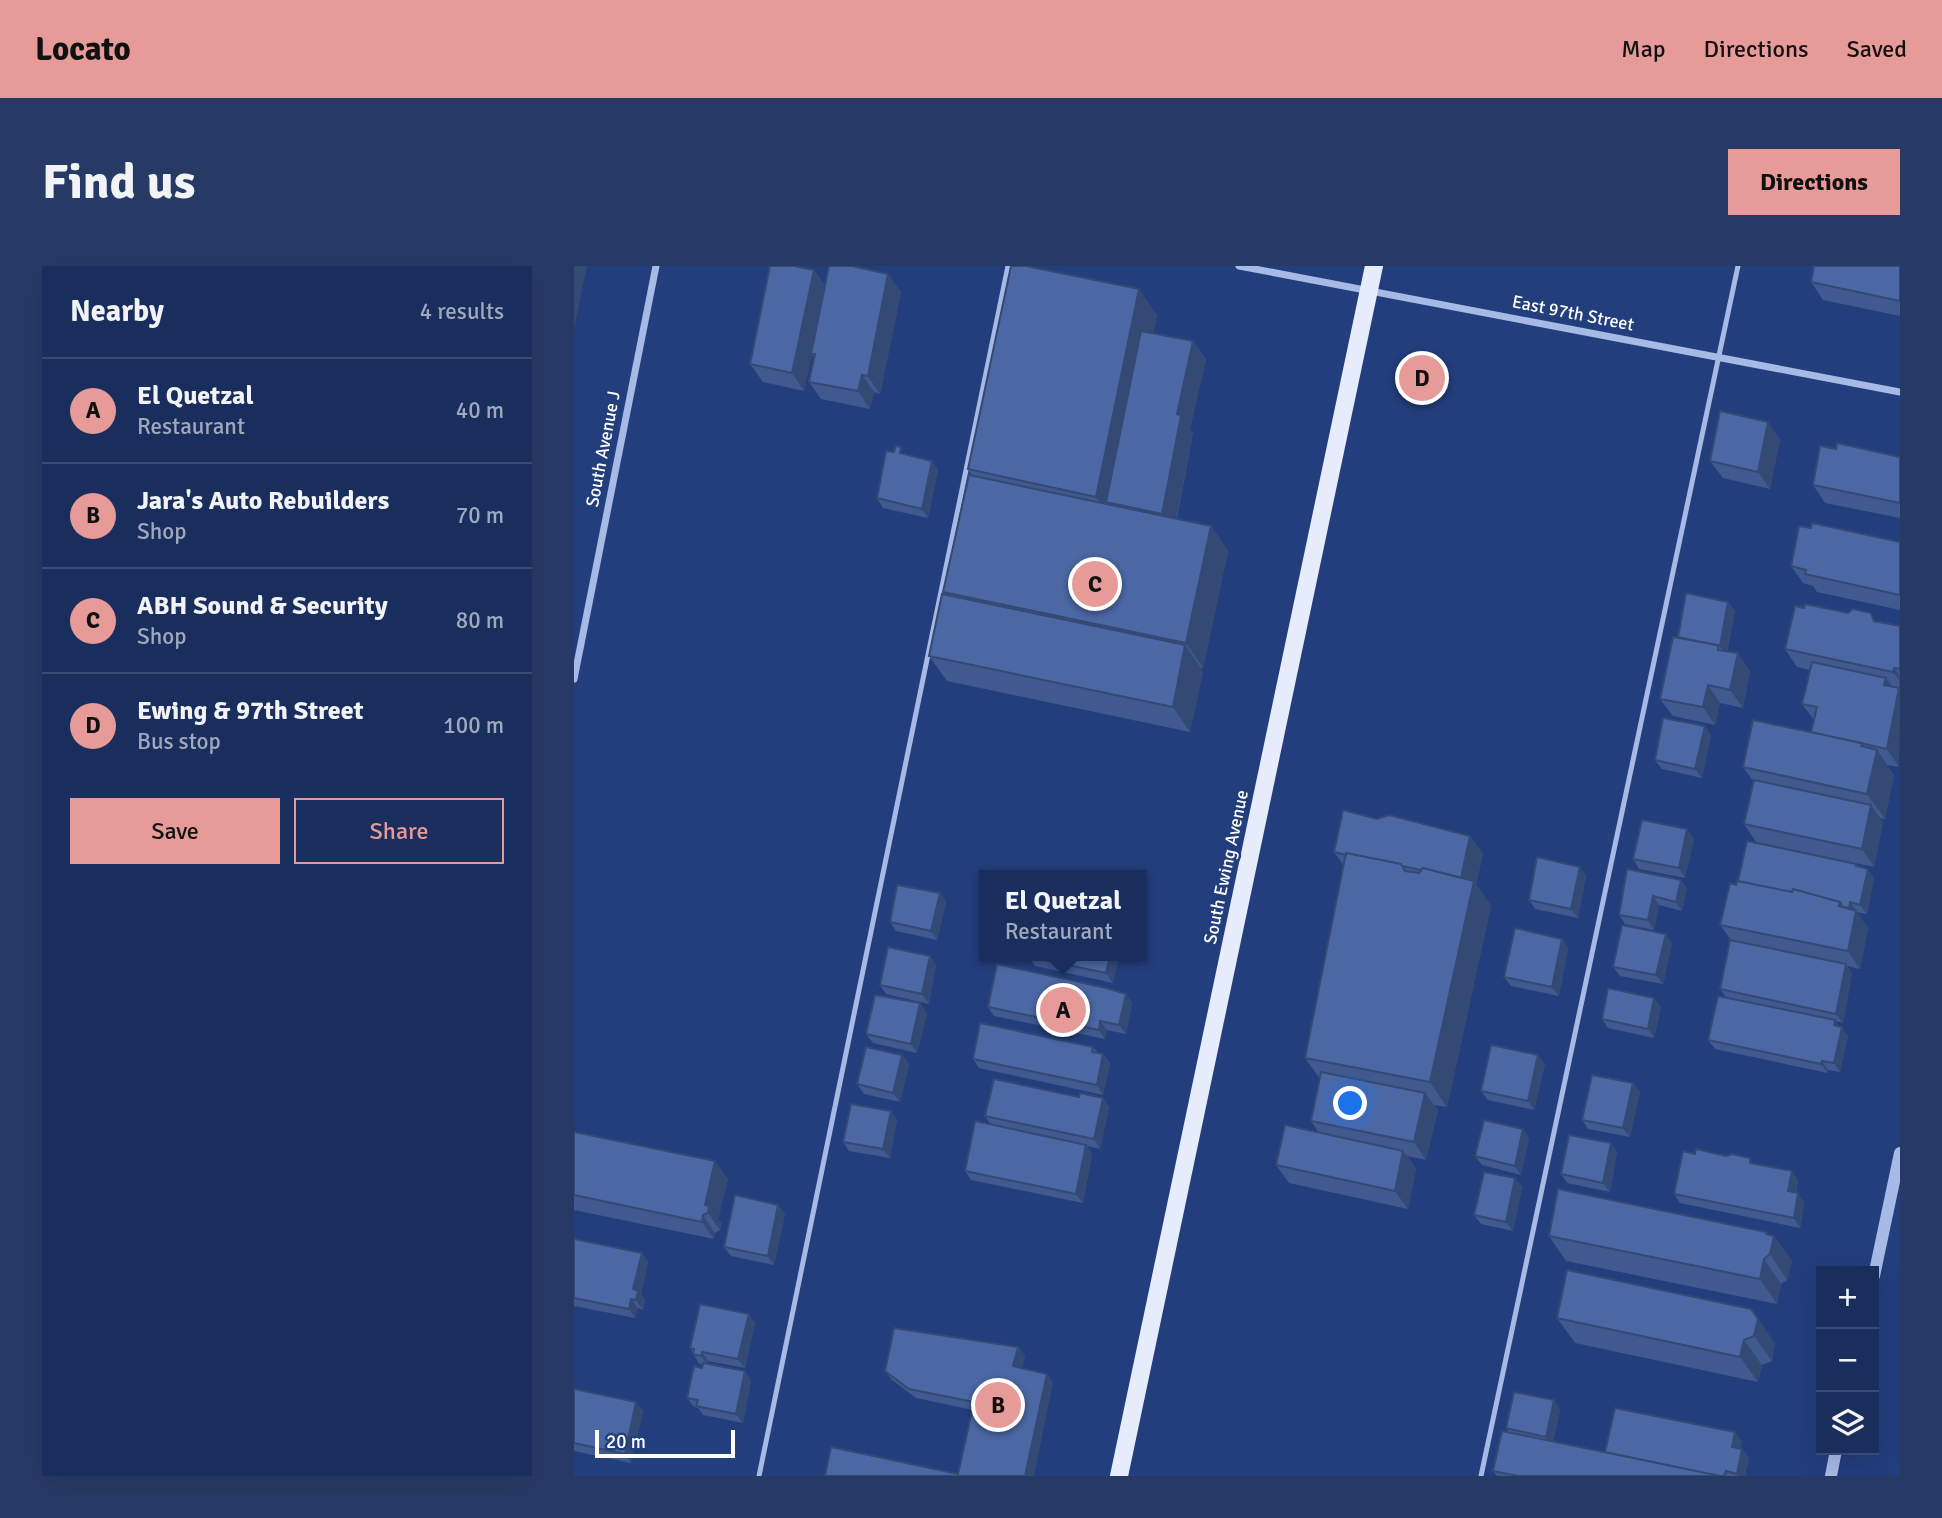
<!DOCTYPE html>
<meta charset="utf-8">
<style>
body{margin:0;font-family:Signika,sans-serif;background:#273a66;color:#f1f3f6}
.controls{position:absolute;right:21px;bottom:21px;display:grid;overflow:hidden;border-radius:0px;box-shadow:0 7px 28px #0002}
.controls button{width:63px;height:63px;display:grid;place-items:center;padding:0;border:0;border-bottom:2px solid #384a72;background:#1a2e5d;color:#f1f3f6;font:35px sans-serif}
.scale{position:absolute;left:21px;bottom:18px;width:140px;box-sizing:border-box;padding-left:7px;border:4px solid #fff;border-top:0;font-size:19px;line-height:24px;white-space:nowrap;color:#fff;-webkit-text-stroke:5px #233e7c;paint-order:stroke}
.you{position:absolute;left:777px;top:838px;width:24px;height:24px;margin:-18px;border:5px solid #fff;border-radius:50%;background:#1a73e8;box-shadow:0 0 0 10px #1a73e833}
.badge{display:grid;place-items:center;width:46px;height:46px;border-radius:50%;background:#e69b98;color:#111;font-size:23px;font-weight:700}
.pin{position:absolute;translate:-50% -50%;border:4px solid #fff;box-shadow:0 2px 7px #0006}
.popup{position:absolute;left:405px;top:604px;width:168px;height:91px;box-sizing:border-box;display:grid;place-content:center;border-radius:0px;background:#1a2e5d;filter:drop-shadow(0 2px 5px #0005);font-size:23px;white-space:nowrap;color:#9fa8bc}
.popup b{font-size:26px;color:#f1f3f6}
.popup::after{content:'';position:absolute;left:50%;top:100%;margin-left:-14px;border:14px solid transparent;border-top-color:#1a2e5d}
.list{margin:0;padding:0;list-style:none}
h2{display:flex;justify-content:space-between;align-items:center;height:91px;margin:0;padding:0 28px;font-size:30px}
h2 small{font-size:23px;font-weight:400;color:#9fa8bc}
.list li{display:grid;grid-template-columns:46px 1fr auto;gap:21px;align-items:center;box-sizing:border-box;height:105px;padding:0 28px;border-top:2px solid #384a72}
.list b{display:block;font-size:26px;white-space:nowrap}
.list p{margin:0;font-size:23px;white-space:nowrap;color:#9fa8bc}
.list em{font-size:23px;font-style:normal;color:#9fa8bc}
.actions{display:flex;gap:14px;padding:21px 28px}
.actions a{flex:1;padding:16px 0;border:2px solid #e69b98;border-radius:0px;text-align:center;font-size:24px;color:#e69b98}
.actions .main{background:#e69b98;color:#111}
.icon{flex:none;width:38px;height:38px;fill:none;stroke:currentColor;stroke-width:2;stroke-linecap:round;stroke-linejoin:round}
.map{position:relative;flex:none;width:1326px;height:1210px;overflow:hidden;border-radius:0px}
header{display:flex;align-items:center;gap:42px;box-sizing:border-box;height:98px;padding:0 35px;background:#e69b98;color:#111}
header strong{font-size:33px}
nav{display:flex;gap:38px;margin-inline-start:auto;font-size:24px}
.intro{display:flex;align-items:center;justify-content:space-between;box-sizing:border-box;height:168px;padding:0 42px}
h1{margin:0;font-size:49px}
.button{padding:18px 32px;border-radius:0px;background:#e69b98;color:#111;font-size:24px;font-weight:700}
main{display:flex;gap:42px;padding:0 42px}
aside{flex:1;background:#1a2e5d;border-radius:0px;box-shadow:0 7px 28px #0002}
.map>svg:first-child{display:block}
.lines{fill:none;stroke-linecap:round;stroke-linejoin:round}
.service{stroke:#a6bae5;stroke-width:5}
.minor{stroke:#a6bae5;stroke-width:7}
.tertiary{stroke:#a6bae5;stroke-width:12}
.primary{stroke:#e7ecfd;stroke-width:18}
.wall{fill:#40598e}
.shaded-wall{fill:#344974}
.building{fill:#4b68a5;stroke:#344974;stroke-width:2}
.labels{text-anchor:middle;stroke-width:5;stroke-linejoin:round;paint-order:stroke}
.street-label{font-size:18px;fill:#fff;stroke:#233e7c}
</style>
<header>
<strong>Locato</strong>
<nav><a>Map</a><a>Directions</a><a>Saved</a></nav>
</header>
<div class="intro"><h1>Find us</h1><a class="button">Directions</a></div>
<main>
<aside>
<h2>Nearby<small>4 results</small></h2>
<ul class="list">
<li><span class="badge">A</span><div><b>El Quetzal</b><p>Restaurant</p></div><em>40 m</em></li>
<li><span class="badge">B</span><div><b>Jara's Auto Rebuilders</b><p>Shop</p></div><em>70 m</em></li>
<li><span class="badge">C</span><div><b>ABH Sound &amp; Security</b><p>Shop</p></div><em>80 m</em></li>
<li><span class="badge">D</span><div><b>Ewing &amp; 97th Street</b><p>Bus stop</p></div><em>100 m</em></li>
</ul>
<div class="actions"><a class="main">Save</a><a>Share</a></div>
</aside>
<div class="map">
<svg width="1326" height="1210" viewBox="0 0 1326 1210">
<rect width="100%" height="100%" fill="#233e7c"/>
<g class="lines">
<!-- service -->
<path class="service" d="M185,1210L434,0
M907,1210L1164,0"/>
<!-- minor -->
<path class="minor" d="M665,0L1326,126
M0,413L82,0"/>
<!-- tertiary -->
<path class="tertiary" d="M1300,1010L1326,887
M1257,1210L1262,1184"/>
<!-- primary -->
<path class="primary" d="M545,1210L800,0"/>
</g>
<!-- wall -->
<path class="wall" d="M1326,0V50L1249,34L1237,16Z
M240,4L251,20L327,26L306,128L300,126L296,143L247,133L235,116L240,92L238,88L230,125L189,116L176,98Z
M583,49L579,67L619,75L632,93L616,163L619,167L603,253L637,260L654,285L629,402H627L629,405L616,466L373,415L355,390L372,329L369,326L398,210L394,203Z
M1206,173L1196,223L1149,212L1136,195Z
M1262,183L1326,191V252L1251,237L1239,219Z
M333,189L358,195L364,204L354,252L309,242L303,232Z
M1326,276V344L1243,326L1239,320L1229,317L1217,300Z
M1154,336L1161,345L1153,386L1176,405L1169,442L1146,437L1141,459L1099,450L1086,433L1104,371Z
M1303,355L1326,360L1325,501L1313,499L1320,509L1311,553L1306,552L1309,556L1300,601L1182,576L1170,558L1179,515L1169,501L1237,466L1240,454L1228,438L1236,404L1223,401L1211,383Z
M1137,469L1128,512L1088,503L1081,494Z
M803,553L896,570L909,588L902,618L917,640L873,841L860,839L864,844L852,894L833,890L842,903L834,943L715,917L702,899L745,867L737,855L746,813L731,792L770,600L760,586Z
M1120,572L1111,612L1065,603L1059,593Z
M1006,601L1012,610L1004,652L961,643L955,634Z
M1284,601L1300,612L1293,648L1282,646L1294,662L1286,703L1273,700L1278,707L1269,757L1261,755L1274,770L1266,806L1254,804V807L1141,783L1134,774L1152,731L1146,723L1157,674L1146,659Z
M1107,614L1113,623L1108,645L1085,639L1080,664L1051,658L1045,649Z
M366,627L372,636L363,674L322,665L316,656Z
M988,673L994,682L985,730L937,720L930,711Z
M1098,677L1089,718L1046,710L1039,701Z
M356,690L362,699L355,738L312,728L306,719Z
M545,690L539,717L461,700L455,691Z
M552,728L558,737L552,768L533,764L531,773L420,750L414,741Z
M1087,741L1080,772L1034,762L1028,753Z
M353,747L343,787L299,777L292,768Z
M519,781L524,787L529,788L536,797L529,829L405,802L399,793Z
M328,789L335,798L326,836L290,828L283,818Z
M971,798L960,844L914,834L907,825Z
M1059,817L1066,826L1056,871L1014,863L1008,854Z
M505,831L529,832L535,841L526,883L513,880L518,888L509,937L397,914L391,905L417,859L411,850Z
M323,854L316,892L275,885L269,876Z
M949,863L955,872L947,909L908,899L901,890Z
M0,866L154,913L144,953L148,957L146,964L141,967L140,973L0,944Z
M1037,877L1043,886L1036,926L993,917L987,908Z
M1180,898L1224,914L1222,927L1230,936L1226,962L1106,937L1100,928Z
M941,912L948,921L939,965L907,958L900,949Z
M204,939L211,948L200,999L157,990L150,981Z
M1192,966L1194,968L1200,970L1218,995L1213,1014L1207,1018L1203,1038L992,995L975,970Z
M0,973L68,987L74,996L67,1028L71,1034L69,1044L64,1042L61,1052L0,1040Z
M1177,1043L1201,1078L1198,1095L1188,1099L1184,1116L1001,1077L983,1052Z
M181,1057L171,1102L134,1095V1098L177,1114L169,1157L129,1149L124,1142L120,1141L113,1132L128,1102L129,1098H125L116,1082Z
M444,1081L451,1090L448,1102L473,1108L479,1117L384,1208L399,1144L342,1132L318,1114L311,1105Z
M0,1123L62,1136L69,1145L57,1197L0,1185Z
M980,1134L986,1144L979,1175L1031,1186L1168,1175L1166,1183H1168L1175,1192L1171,1210H923L919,1205L935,1166L932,1162Z"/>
<!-- shaded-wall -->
<path class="shaded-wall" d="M0,0H13L0,63Z
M240,4L252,22L230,125L218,107Z
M314,8L327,26L306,128L294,110Z
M565,23L583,49L544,238L532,236L541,249L540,256L522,231Z
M619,75L632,93L616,163L619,167L600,265L588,248L603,148Z
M288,109L300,126L296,143L284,125Z
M1194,156L1206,173L1196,223L1184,206Z
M358,195L364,204L354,252L348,243Z
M637,260L654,285L629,402L612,377Z
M1154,336L1161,345L1152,389L1146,380Z
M611,379L629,405L616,466L599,441Z
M1164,387L1176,405L1169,442L1156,424Z
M1320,402L1326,410V415L1319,406Z
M1312,412L1324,429L1325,422L1326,423L1325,501L1313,483L1310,419Z
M1134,419L1146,437L1141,459L1129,441Z
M1131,460L1137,469L1128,512L1121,503Z
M1288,477L1300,495L1303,484L1320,509L1311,553L1293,528L1287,480Z
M1297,539L1309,556L1300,601L1288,583Z
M1113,563L1120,572L1111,612L1105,602Z
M896,570L909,588L902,618L917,640L873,841L856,816L887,612Z
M1006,601L1012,610L1004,652L997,643Z
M1294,603L1300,612L1293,648L1286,639Z
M1107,614L1113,623L1108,645L1102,636Z
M366,627L372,636L363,674L357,665Z
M1079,630L1085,639L1080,664L1074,654Z
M1276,636L1294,662L1286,703L1274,685L1281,650L1275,642Z
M1092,668L1098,677L1089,718L1082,709Z
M988,673L994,682L985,730L978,721Z
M356,690L362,699L355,738L348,728Z
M536,690H545L539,717L532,707Z
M1272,698L1278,707L1269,757L1262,748Z
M552,728L558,737L552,768L545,759Z
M1080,732L1087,741L1080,772L1074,763Z
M346,737L353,747L343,787L337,778Z
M1261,754L1267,764L1268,761L1274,770L1266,806L1260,797Z
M526,755L533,764L531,773L525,764Z
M529,788L536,797L529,829L523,819Z
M328,789L335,798L326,836L319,827Z
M964,789L971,798L960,844L954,835Z
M1248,795L1254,804V807L1247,798Z
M1059,817L1066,826L1056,871L1049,862Z
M851,827L864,844L852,894L840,876Z
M529,832L535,841L526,883L520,873Z
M317,845L323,854L316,892L309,883Z
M949,863L955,872L947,909L941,900Z
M1037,877L1043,886L1036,926L1029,917Z
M512,879L518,888L509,937L502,928Z
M829,885L842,903L834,943L821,925Z
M141,895L154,913L144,953L148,957L146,964L134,947L131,939Z
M1218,905L1224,914L1220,934L1214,925Z
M941,912L948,921L939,965L932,956Z
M1224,927L1230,936L1226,962L1220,952Z
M204,939L211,948L200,999L194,990Z
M129,949L141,967L140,973L128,956Z
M1192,966L1199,975L1200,970L1218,995L1213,1014L1196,988Z
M68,987L74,996L67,1028L71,1034L69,1044L62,1034L59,1023Z
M1190,993L1207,1018L1203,1038L1186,1013Z
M57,1033L64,1042L61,1052L55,1043Z
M1177,1043L1201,1078L1198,1095L1180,1070Z
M175,1048L181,1057L171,1102L164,1093Z
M1170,1074L1188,1099L1184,1116L1166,1091Z
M444,1081L451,1090L446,1109L439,1100Z
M128,1086L134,1095L133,1099L127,1090Z
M171,1105L177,1114L169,1157L162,1148Z
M473,1108L479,1117L460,1210H451Z
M980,1134L986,1144L978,1180L972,1171Z
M62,1136L69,1145L57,1197L51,1188Z
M1161,1166L1168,1175L1165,1190L1158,1181Z
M1168,1183L1175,1192L1171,1210H1164L1163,1208Z"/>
<!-- building -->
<path class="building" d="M196,0H220L240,4L218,107L176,98Z
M255,0H278L314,8L294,110L288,109L284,125L235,116L241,88H237Z
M437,0H452L565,23L522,231L394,203Z
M1240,0H1326V35L1237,16Z
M567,65L619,75L603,148L607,150L588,248L532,236Z
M1146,145L1194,156L1184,206L1136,195Z
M1263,177L1326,191V237L1239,219L1246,180L1262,183Z
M322,180L327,181L326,187L358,195L348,243L303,232L312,185L320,186Z
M395,209L637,260L612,377L369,326Z
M1238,257L1326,276V329L1231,308L1232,304L1217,300L1225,260L1237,262Z
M1112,327L1154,336L1146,380L1104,371Z
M368,328L611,379L599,441L355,390Z
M1231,338L1274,347L1279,343L1297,347L1300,355L1326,360V403L1320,402L1319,406L1211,383L1221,340L1230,342Z
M1099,371L1144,379V384L1164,387L1156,424L1134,419L1129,441L1086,433Z
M1238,396L1312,412L1310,419L1325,422L1313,483L1237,466L1243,441L1228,438Z
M1089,452L1131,460L1121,503L1081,494Z
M1179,454L1288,477L1287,480L1303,484L1293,528L1169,501Z
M1180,514L1297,539L1288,583L1170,558Z
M769,544L803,553L815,549L896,570L887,612L849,602L847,604L828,600L827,598L772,587V589L760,586Z
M1068,554L1113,563L1105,602L1059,593Z
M1173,575L1282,598V600L1294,603L1286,639L1276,636L1275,642L1269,641L1266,636L1219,623L1218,626L1164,615Z
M772,587L827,598L831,605L845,607L849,602L900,615L856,816L731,792Z
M963,591L1006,601L997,643L955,634Z
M1053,603L1107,614L1102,636L1079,630L1074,654L1045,649Z
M1163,615L1218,626L1219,623L1266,636L1265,640L1282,645L1274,685L1146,659L1156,617L1162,619Z
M323,619L366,627L357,665L316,656Z
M1048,659L1092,668L1082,709L1039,701Z
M941,662L988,673L978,721L930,711Z
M1156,674L1272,698L1262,748L1146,723Z
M314,681L356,690L348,728L306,719Z
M455,690H536L532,707L455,691Z
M423,698L532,722L552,728L545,759L526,755L525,764L414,741Z
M1034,722L1080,732L1074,763L1028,753Z
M301,729L346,737L337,778L292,768Z
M1144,730L1261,754L1260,759L1268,761L1260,797L1248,795L1247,798L1134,774Z
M406,757L519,781L518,786L529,788L523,819L399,793Z
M917,779L964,789L954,835L907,825Z
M292,781L328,789L319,827L283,818Z
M747,806L851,827L840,876L737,855Z
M1018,809L1059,817L1049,862L1008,854Z
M420,813L505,831L506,827L529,832L520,873L411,850Z
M277,838L317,845L309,883L269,876Z
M910,854L949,863L941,900L901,890Z
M401,855L512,879L502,928L391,905Z
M711,859L829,885L821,925L702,899Z
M0,866L141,895L131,939L135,940L134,947L129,949L128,956L0,929Z
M995,869L1037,877L1029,917L987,908Z
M1122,883L1152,890L1158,888L1176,892V897L1218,905L1214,925L1224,927L1220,952L1100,928L1109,885L1121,888Z
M910,906L941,912L932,956L900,949Z
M984,923L1192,966V968L1200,970L1196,988L1190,993L1186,1013L975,970Z
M161,929L204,939L194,990L150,981Z
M0,973L68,987L59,1023L64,1025L62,1034L57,1033L55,1043L0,1032Z
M993,1004L1177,1043L1184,1053L1180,1070L1170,1074L1166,1091L983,1052Z
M126,1038L175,1048L164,1093L128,1086L127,1090L119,1088L120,1083L116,1082Z
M320,1062L444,1081L439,1100L473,1108L451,1210H251L257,1181L384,1208L400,1136L335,1123L311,1105Z
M129,1097L171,1105L162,1148L122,1140L124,1134L113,1132L120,1100L128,1102Z
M0,1123L62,1136L51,1188L0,1177Z
M940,1126L980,1134L972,1171L932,1162Z
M1041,1142L1161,1166L1158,1181L1168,1183L1163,1208L1152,1205L1150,1210H1146L1031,1186Z
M928,1165L1146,1210H944L919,1205Z"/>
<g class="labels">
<!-- street labels -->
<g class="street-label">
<text transform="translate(999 47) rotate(11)" y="6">East 97th Street</text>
<text transform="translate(29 183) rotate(-79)" y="6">South Avenue J</text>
<text transform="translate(652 601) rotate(-78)" y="6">South Ewing Avenue</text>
</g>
</g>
</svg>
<div class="controls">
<button>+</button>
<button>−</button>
<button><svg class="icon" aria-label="layers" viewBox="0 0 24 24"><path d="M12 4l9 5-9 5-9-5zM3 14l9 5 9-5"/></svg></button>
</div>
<div class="scale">20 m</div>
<div class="you"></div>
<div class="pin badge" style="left:489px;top:744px">A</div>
<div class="popup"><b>El Quetzal</b>Restaurant</div>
<div class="pin badge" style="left:424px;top:1139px">B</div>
<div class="pin badge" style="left:521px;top:318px">C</div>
<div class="pin badge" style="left:848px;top:112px">D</div>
</div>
</main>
